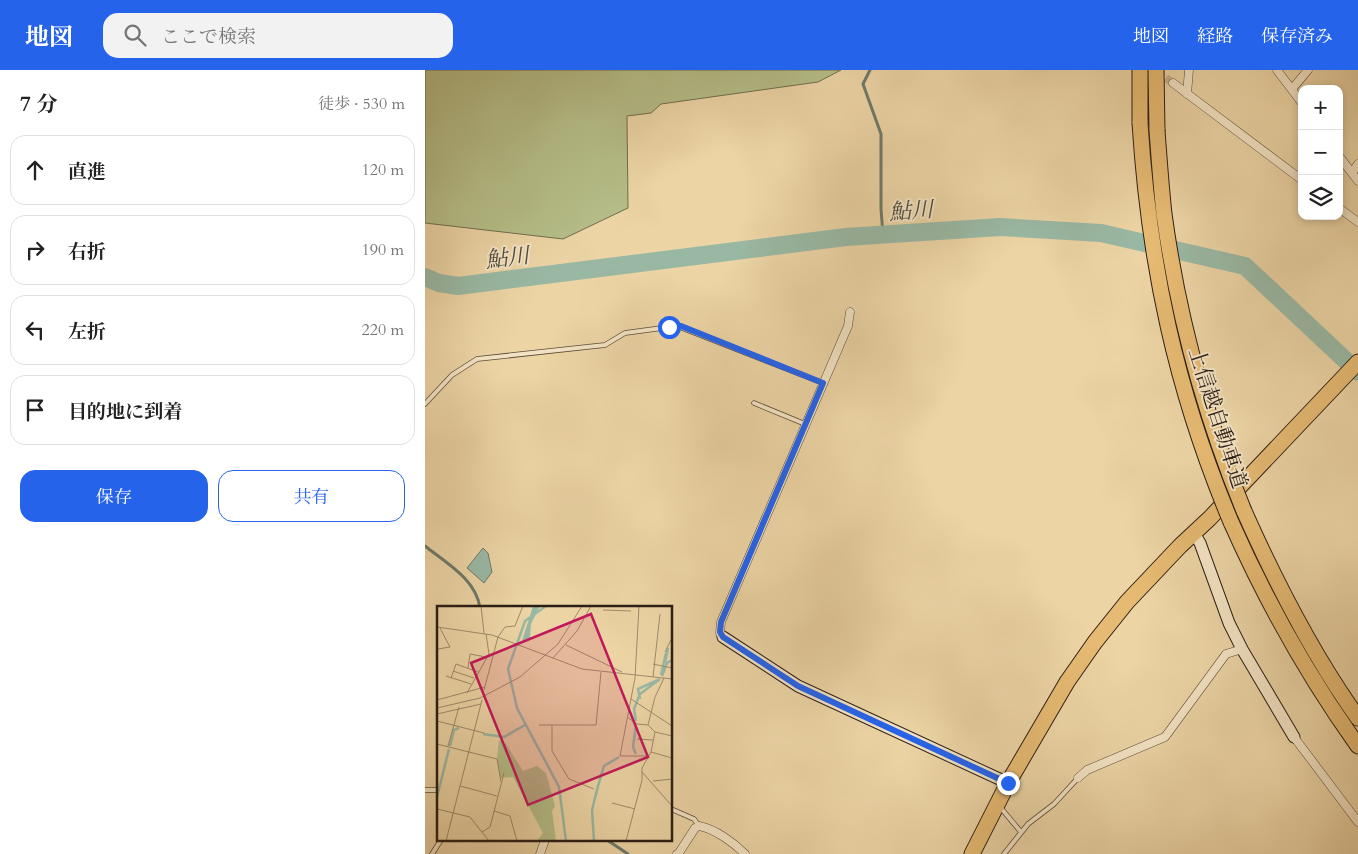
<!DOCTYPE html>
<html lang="ja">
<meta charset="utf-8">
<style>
body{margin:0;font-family:Cardo,"Noto Serif JP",serif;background:#f2f2f2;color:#222}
.controls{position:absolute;right:15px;top:15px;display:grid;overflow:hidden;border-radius:10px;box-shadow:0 2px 8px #0003}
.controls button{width:45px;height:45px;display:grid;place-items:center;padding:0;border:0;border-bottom:1px solid #e0e0e0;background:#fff;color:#222;font:25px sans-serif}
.stop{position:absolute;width:15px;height:15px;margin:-11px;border:4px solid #2563eb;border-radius:50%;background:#fff}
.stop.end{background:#2563eb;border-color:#fff;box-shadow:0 1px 5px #0008}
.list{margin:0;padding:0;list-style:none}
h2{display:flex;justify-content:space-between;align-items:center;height:65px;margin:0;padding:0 20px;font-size:21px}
h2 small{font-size:16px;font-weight:400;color:#767676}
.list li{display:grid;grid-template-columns:32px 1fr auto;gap:15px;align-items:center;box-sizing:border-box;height:70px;margin:0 10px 10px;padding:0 10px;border:1px solid #e0e0e0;border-radius:15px}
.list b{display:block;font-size:19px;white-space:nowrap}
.list em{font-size:16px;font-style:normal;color:#767676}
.actions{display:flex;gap:10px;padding:15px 20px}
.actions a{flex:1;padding:11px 0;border:1px solid #2563eb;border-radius:15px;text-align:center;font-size:18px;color:#2563eb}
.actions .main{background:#2563eb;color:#fff}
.icon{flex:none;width:28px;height:28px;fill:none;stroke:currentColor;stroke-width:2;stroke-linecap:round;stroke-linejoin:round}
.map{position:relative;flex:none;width:933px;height:784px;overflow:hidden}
header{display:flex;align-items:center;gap:30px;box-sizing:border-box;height:70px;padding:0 25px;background:#2563eb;color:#fff}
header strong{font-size:24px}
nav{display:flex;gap:28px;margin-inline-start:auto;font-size:18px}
.search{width:350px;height:45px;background:#f2f2f2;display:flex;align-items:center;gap:12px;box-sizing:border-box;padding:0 18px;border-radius:15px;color:#767676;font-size:19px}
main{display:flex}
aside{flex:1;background:#fff}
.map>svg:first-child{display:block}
.green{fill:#b5bd88;stroke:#706e4e}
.water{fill:#99b8a4;stroke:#6d7a6b}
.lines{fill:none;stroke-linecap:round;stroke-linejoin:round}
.stream{stroke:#6d7a6b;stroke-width:3}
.river{stroke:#99b8a4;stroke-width:18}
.street-tunnel{stroke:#c5b088;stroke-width:8;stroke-dasharray:8 4;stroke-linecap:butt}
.lane-casing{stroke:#5b4c39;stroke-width:5.5}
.street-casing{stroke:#5b4c39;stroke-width:9}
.secondary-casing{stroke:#2b1e15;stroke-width:13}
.highway-casing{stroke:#2b1e15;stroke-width:17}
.lane{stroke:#f3e3c4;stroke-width:4}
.street{stroke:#f3e3c4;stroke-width:8}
.secondary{stroke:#f3e3c4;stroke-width:11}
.highway{stroke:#e6ba72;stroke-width:15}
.highway-bridge-casing{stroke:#2b1e15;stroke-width:17;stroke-linecap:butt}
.highway-bridge{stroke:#e6ba72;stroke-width:15}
.route{stroke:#2563eb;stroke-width:6}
.labels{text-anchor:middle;stroke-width:4;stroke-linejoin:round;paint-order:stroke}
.street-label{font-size:21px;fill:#2b1e15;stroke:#f3e3c4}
.water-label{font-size:22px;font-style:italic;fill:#4c4c40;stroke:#f3e3c4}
.inset-river{fill:none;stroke:#99b8a4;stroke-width:2.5}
.inset-road{fill:none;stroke:#9f8b6b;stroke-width:1}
.view{fill:#c2185b;fill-opacity:0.15;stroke:#c2185b;stroke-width:2.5}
.inset-edge{fill:none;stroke:#2b1e15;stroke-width:2.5}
</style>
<header>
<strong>地図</strong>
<div class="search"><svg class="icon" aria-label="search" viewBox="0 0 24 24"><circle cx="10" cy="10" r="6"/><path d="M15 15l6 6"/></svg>ここで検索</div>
<nav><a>地図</a><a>経路</a><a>保存済み</a></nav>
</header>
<main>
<aside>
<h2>7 分<small>徒歩 · 530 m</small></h2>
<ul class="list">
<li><svg class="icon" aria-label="ahead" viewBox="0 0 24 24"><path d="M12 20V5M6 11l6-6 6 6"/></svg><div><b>直進</b></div><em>120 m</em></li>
<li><svg class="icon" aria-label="right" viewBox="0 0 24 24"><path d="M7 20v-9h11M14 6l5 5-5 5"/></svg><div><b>右折</b></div><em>190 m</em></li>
<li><svg class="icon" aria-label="left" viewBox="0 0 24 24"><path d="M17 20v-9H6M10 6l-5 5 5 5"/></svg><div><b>左折</b></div><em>220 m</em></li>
<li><svg class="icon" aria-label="arrive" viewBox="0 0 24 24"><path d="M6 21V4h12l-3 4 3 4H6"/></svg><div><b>目的地に到着</b></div></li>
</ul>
<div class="actions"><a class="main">保存</a><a>共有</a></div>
</aside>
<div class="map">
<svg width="933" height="784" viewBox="0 0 933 784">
<rect width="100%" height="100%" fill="#ecd4a5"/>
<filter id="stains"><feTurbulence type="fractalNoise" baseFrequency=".004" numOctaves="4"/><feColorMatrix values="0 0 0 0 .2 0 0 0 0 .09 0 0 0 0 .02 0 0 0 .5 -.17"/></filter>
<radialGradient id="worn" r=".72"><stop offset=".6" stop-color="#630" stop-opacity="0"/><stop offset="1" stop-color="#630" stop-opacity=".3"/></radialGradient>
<!-- green -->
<path class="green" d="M0,0H416L393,12L236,34L226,43L202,46L203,138L138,169L0,153Z"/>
<!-- water -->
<path class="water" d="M58,478L63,483L67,502L59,513L42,498Z"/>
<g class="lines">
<!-- stream -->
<path class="stream" d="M445,0L438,14L456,64V139L458,165
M0,476C21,493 51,509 55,538
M182,770L203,784"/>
<!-- river -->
<path class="river" d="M0,207L14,213L33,216L421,167L575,157L676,163L820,196L933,302"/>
<!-- street-tunnel -->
<path class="street-tunnel" d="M731,1L748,13"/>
<defs>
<path id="lane" d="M329,333L380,354
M0,334L27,305L52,289L180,275L200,263L252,256L398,313
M0,720H14
M575,737L596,762
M246,739L269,749L274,756
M7,784L16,770
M579,784L603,754L629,734L653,708"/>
<path id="street" d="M852,0L877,33
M748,13L877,110
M867,19L883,0
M762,24L764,0
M914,86L933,111
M927,103L933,94
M914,138L933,152
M298,567L295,563L296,552L423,256L425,242
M869,667L933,752
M653,708L662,700L740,667L801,584L817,579
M115,784L120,770
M252,784L254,783L270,758L274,756C290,759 308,772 320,784"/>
<path id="secondary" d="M769,463L775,473L804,553L817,579L869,667
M298,567L373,616L583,713"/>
<path id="highway" d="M715,0V53
M731,0L732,60
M819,441C851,513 887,584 933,648
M806,452C841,531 883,606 933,676
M547,784L583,713L642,612L670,572L702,532L755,476L785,448L933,292"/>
</defs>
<!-- lane casing -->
<use href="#lane" class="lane-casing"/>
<!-- street casing -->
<use href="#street" class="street-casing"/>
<!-- secondary casing -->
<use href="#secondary" class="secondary-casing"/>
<!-- highway casing -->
<use href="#highway" class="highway-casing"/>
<!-- lane -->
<use href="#lane" class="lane"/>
<!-- street -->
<use href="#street" class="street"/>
<!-- secondary -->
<use href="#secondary" class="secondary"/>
<!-- highway -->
<use href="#highway" class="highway"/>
<defs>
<path id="highway-bridge" d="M715,53C724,195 751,321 806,452
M732,60C734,88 736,116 739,144C753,246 780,346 819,441"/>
</defs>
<!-- highway-bridge casing -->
<use href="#highway-bridge" class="highway-bridge-casing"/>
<!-- highway-bridge -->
<use href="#highway-bridge" class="highway-bridge"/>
</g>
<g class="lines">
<!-- route -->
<path class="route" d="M244,257L256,256L398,313L296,552L295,562L298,567L373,616L583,713"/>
</g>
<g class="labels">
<!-- street labels -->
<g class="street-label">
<text transform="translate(793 348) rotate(72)" y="7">上信越自動車道</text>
</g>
<!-- water labels -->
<g class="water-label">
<text transform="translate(486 140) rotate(-4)" y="8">鮎川</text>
<text transform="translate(82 187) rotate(-7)" y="8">鮎川</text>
</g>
</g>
<!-- overview -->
<g transform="translate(12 536)">
<rect width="235" height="235" fill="#ecd4a5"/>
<path d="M62,134L69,138L86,165L100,160L109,167L118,200L115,205L119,235H100L106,227L76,171L63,172L60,152Z" fill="#b5bd88"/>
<path d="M96,0H103L94,18L93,32L85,35Z" fill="#99b8a4"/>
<path class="inset-river" d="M109,0L88,15L71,63L80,102L122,181L129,235M228,57L231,42M224,69L229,47M225,70L230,57L235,54M203,93L201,83L221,74M199,115L197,103L203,88L223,73M199,119L196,141L199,148M46,128L67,131L88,119M13,140L17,124L22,122M0,191L12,143M157,235L155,204L161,180L167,160L182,151"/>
<path class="inset-road" d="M44,0L47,27M202,0L198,72L183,150H212M166,4L194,5M0,21L55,29L145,63L235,73M129,39L185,66M1,43L13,41L3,22M228,46L235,32M116,52L140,25L154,0M216,58L235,62M31,62L33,48L49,51M16,65L37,72M9,70L34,78M216,71L223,8M14,72L19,58L41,66M47,84L61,31L68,21L78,20L86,0M30,87L52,48L49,28M194,93L235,120M0,94L48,81M0,102L43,92L83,71L121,38L145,0M0,108L44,98M190,111L200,118L211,119L218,126L235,130M0,115L47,127M102,119H159L164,66M115,119V145L132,173L157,183M211,119L218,91L227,72M200,133L216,134M0,138L60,153L64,176M11,140L22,101M214,146L235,152M205,166L235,200M216,175L235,173M23,180L60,190M175,197L198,203M0,203L33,211L52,235M57,205L73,210L80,235M45,226L53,221L67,167M9,235L45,94M189,235L205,174V162L214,146L218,126"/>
<path class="view" d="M154,8L211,151L91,199L34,57Z"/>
<rect width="235" height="235" class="inset-edge"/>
</g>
<rect width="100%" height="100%" filter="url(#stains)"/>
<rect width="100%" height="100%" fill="url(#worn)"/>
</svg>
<div class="controls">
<button>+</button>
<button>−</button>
<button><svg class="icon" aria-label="layers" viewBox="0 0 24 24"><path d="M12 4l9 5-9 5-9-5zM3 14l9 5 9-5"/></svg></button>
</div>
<div class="stop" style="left:244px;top:257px"></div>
<div class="stop end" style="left:583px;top:713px"></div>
</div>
</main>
